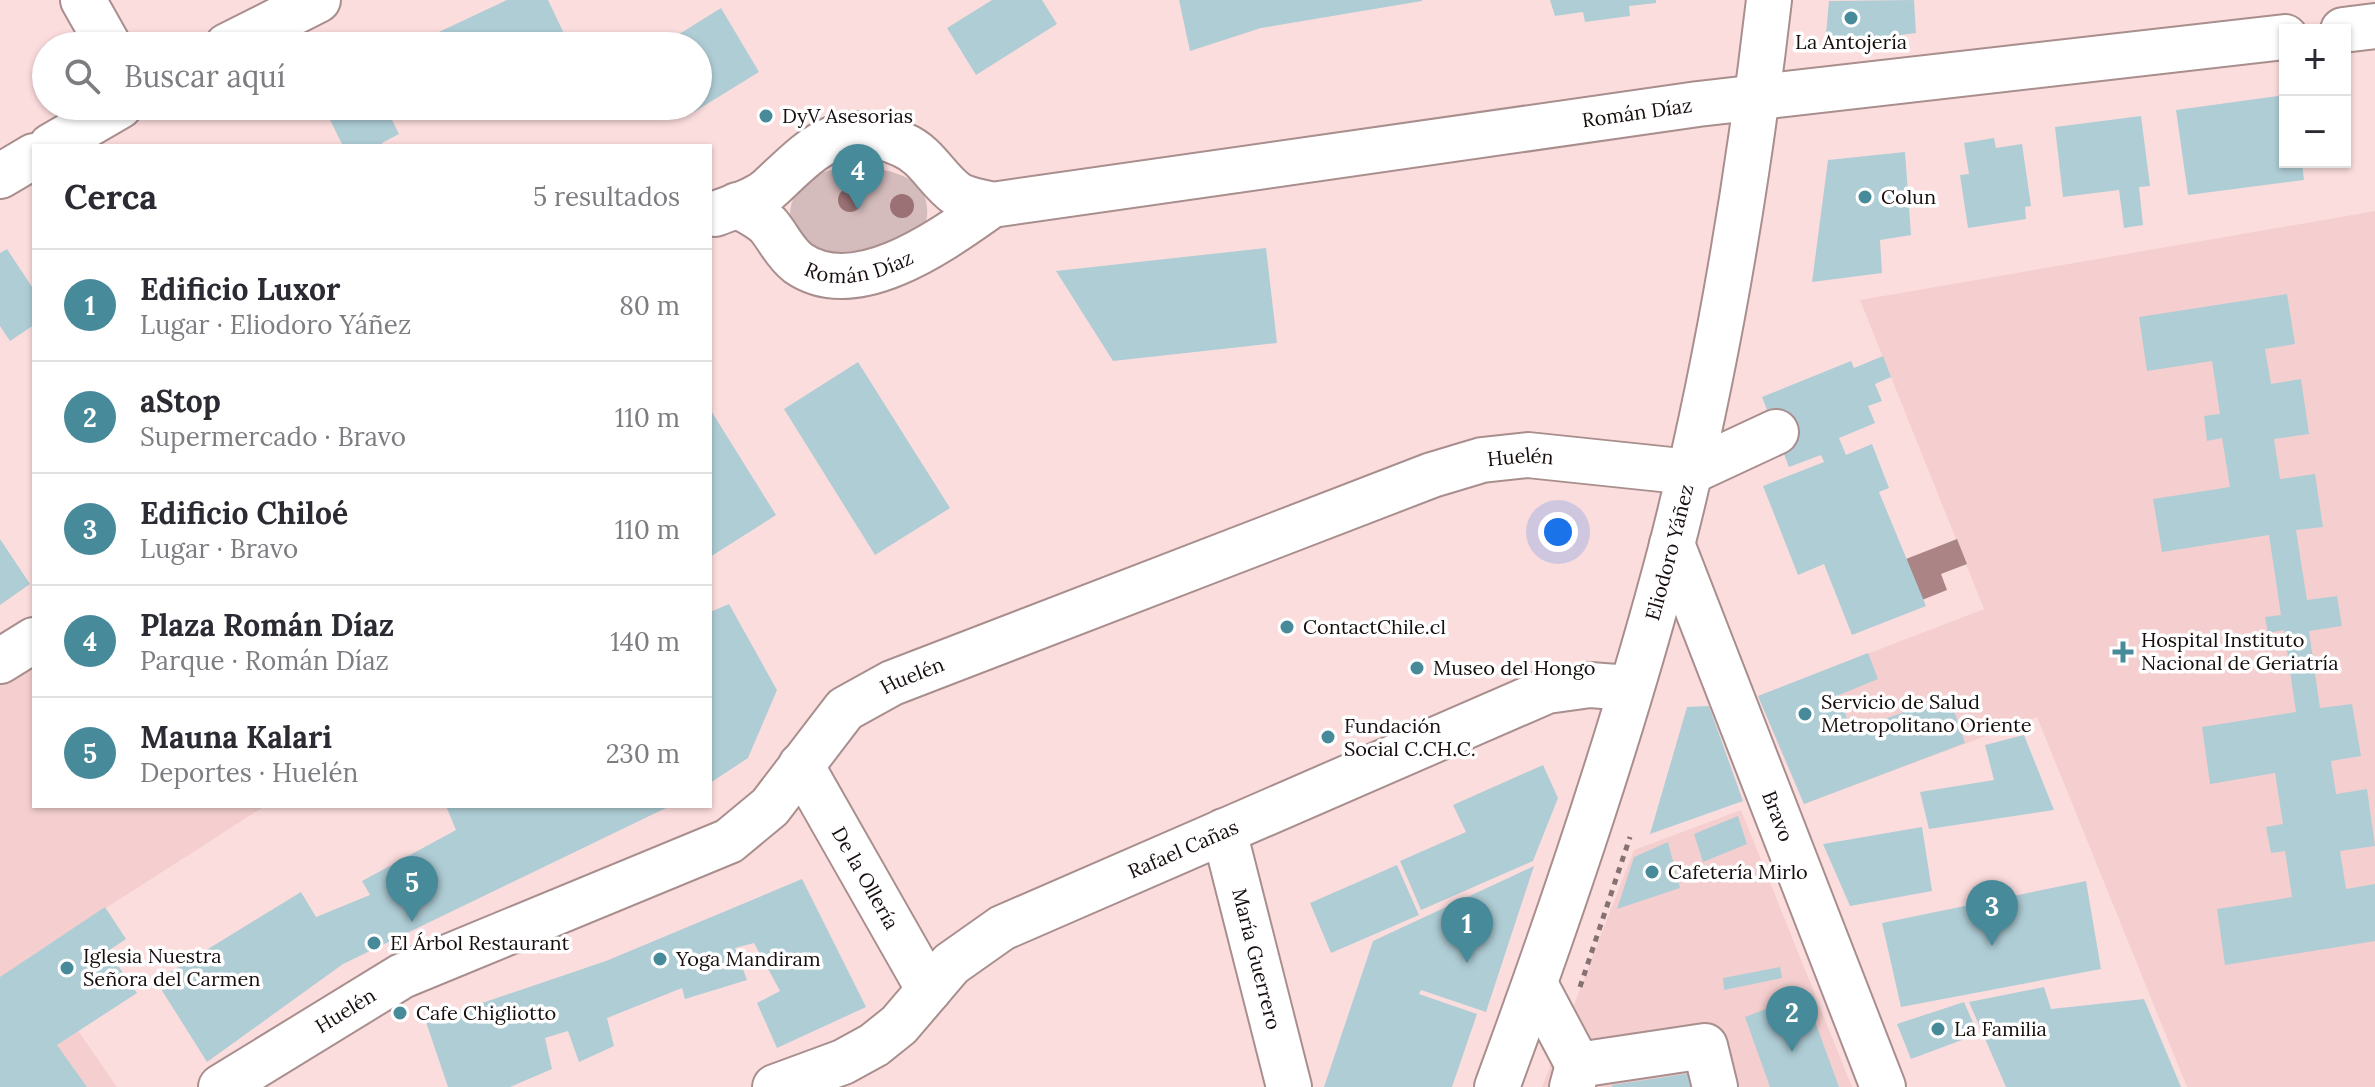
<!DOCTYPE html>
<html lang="es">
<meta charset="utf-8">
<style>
body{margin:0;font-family:Lora,serif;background:#f2f2f3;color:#2b2b33}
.controls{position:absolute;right:24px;top:24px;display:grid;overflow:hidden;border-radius:0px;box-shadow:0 2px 6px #0004}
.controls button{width:72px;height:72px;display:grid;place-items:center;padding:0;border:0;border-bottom:2px solid #e1e1e2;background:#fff;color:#2b2b33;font:40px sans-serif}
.you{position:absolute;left:1558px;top:532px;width:28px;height:28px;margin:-20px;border:6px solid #fff;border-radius:50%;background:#1a73e8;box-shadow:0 0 0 12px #1a73e833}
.badge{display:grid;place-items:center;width:52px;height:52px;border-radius:50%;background:#478a9a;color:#fff;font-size:26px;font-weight:700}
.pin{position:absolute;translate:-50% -66px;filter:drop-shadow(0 2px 4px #0008)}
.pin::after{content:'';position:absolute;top:42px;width:28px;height:24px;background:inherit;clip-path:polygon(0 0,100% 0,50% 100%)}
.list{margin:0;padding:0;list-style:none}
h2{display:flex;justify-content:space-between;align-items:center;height:104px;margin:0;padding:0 32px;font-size:34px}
h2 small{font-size:26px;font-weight:400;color:#7c7c81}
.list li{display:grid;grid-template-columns:52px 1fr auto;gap:24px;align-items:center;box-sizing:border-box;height:112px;padding:0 32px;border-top:2px solid #e1e1e2}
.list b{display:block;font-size:30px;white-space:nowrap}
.list p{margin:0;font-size:26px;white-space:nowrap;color:#7c7c81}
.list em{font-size:26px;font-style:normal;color:#7c7c81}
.icon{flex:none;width:44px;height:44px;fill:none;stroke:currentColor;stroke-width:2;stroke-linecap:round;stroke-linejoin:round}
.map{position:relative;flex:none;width:2375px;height:1087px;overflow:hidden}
.search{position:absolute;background:#fff;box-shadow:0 2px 6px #0004;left:32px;top:32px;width:680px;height:88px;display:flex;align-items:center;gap:20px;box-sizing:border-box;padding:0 28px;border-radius:44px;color:#7c7c81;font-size:30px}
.panel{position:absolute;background:#fff;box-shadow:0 2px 6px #0004;left:32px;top:144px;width:680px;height:664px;border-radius:0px}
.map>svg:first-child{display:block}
.built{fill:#f5cfcf}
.green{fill:#d4bbbc}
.water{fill:#ab8586}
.building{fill:#afcdd5}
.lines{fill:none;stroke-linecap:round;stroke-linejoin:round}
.minor-casing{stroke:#a98e8e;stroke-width:48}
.major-casing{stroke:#a98e8e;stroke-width:48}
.path{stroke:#857171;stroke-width:5;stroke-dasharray:6 6;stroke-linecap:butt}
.minor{stroke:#fff;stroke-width:44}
.major{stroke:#fff;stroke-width:44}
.tree{fill:#9b7175}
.poi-dot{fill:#478a9a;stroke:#fff;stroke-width:3}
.labels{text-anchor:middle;stroke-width:7;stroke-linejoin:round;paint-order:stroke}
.poi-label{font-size:20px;fill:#180e0e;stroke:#fff;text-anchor:start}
.street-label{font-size:20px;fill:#180e0e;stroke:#fff}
</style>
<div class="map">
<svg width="2375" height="1087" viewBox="0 0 2375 1087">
<rect width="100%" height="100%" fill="#fcddde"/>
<!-- built -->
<path class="built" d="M2375,211V1087H2187L2037,717L1804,804L1758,696L1984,609L1860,300Z
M34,640V806H265L28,958L117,1087H0V661Z
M1741,810L1852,1087H1542L1634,850Z"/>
<!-- green -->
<path class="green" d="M857,167C888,169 931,175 927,216C925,233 912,237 898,241C874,248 837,258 813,247C782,232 784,197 810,179C825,169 841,168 857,167Z"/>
<!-- water -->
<path class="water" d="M1957,539L1967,564L1941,574L1947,590L1922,600L1906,559Z"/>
<!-- building -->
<path class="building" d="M507,0H548L570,46H409Z
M992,0H1042L1057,24L976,75L947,28Z
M1179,0H1422V1L1261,28L1190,51Z
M1550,0H1656V3L1629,6L1630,16L1585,22L1583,12L1555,16Z
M1914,0L1916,33L1825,45L1829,1Z
M721,8L759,72L694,112L690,106H698V46H660Z
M2285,95V162H2302L2304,180L2188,195L2176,110Z
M323,106H385L399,134L382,143L383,146H343Z
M495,106H530L501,119Z
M2141,116L2150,186L2139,187L2143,225L2124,228L2119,190L2063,197L2055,127Z
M1994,138L1996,148L2022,144L2031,206L2025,207L2026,219L1968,228L1960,175L1969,174L1964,143Z
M1905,152L1911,235L1880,240L1882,273L1812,282L1828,160Z
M1266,248L1277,343L1113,361L1056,271Z
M7,249L34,290V325L10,341L0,326V253Z
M2287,294L2295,344L2265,349L2271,384L2301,379L2309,434L2274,439L2280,479L2315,474L2323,527L2296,530L2307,600L2337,596L2342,626L2309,631L2320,708L2352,704L2361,756L2331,761L2336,794L2367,789L2375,846L2340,851L2346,889L2375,884V941L2225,965L2217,909L2292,897L2285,851L2271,853L2266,827L2283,824L2275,773L2210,784L2202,727L2296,712L2284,630L2268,633L2265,617L2281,615L2269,535L2162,552L2153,499L2230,487L2222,438L2207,441L2204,416L2220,414L2212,361L2147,371L2139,317Z
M1883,356L1891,377L1875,384L1882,401L1868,406L1875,423L1839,438L1846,455L1872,444L1889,488L1879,492L1926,606L1852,635L1824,564L1798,575L1763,486L1824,462L1821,455L1789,467L1762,397L1851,361L1854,368Z
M858,362L950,508L875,555L784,409Z
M710,409L776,515L710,557Z
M0,539L30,584L0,605Z
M729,604L777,690L748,758L710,783V612Z
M1868,653L1878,679L1839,695L1851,731L1949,696L1965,743L1804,804L1758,696Z
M1709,706L1743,801L1650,834L1687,707Z
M2024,735L2054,810L1929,829L1920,792L1994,780L1985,745Z
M1543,765L1558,798L1533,861L1421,910L1400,861L1466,832L1453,805Z
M446,806H670L343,964L207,1062L156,981L301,892L316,917L370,895L362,881L456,830Z
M1738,816L1747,844L1703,862L1694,834Z
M1922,827L1932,891L1850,906L1823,844Z
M1668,842L1680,888L1617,909L1634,857Z
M1397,865L1419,915L1331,953L1310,903Z
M1534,866L1486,1012L1421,990L1419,994L1477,1014L1452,1087H1324L1373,941Z
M802,879L866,1007L777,1048L757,1003L780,991L754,943L735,948L747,980L685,999L682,988L607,1018L614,1046L579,1062L568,1031L545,1038L552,1069L510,1087H448L426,1022L606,961Z
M2086,881L2101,969L1901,1007L1882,923Z
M105,907L126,939L108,951L137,993L57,1045L87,1087H0V977Z
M1780,967L1782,978L1724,990L1723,978Z
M2044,987L2051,1009L2144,999L2181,1087H2006L1969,1002Z
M1805,994L1839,1087H1770L1745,1017Z
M1964,1002L1978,1034L1911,1059L1897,1024Z
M1692,1073L1695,1087H1612V1085Z"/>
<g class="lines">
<defs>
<g id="minor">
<path d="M83,0L109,46"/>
<path d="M2343,30L2375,26"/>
<path d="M227,46L318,0"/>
<path d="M51,146L120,106"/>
<path d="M0,176L34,156"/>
<path id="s1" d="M737,205C747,211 760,217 768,225C779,238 784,252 798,263C857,304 945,238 992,205L1698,104L2285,37"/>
<path d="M715,214C732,207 757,201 770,188C813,148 839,116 903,145C927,155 937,180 957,194C967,200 982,202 992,205"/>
<path id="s2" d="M1672,544L1883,1087"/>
<path d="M0,661L34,640"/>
<path id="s3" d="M801,765L929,990"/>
<path id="s4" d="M1224,831L1289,1087"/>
<path d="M1535,984L1578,1065"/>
<path id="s5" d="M221,1087L402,976L729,841L770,807L845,709L892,683L1432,475L1482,460L1528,455L1690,472L1776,432"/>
<path id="s6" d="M775,1087L843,1062L874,1045L899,1025L951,964L1002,928L1547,691L1590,685L1630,688"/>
<path d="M1572,1087L1578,1065L1705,1046L1715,1087"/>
</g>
<g id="major">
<path id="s7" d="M1497,1087C1563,908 1625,726 1673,541C1718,364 1748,181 1769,0"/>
</g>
</defs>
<!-- minor casing -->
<use href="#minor" class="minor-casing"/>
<!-- major casing -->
<use href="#major" class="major-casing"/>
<!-- path -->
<path class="path" d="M1580,987L1630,837"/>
<!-- minor -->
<use href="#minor" class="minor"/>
<!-- major -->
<use href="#major" class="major"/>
</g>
<!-- trees -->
<g class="tree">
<circle cx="850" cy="200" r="12"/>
<circle cx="902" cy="206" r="12"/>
</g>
<!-- markers -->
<g class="poi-dot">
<circle cx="1851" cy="18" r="8"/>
<circle cx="766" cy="116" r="8"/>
<circle cx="1865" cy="197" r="8"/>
<circle cx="1287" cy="627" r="8"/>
<path d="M2119 640h8v8h8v8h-8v8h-8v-8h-8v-8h8z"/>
<circle cx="1417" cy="668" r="8"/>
<circle cx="1805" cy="714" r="8"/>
<circle cx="1328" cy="737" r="8"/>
<circle cx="1652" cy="872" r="8"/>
<circle cx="374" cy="943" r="8"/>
<circle cx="660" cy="959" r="8"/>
<circle cx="67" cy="968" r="8"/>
<circle cx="400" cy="1013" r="8"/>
<circle cx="1938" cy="1029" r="8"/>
</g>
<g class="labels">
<!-- poi labels -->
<g class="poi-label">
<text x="1851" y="49" text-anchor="middle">La Antojería</text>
<text x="782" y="123">DyV Asesorias</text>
<text x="1881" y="204">Colun</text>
<text x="1303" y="634">ContactChile.cl</text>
<text x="2141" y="647">Hospital Instituto<tspan x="2141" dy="23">Nacional de Geriatría</tspan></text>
<text x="1433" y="675">Museo del Hongo</text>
<text x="1821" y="709">Servicio de Salud<tspan x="1821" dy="23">Metropolitano Oriente</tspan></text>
<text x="1344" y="733">Fundación<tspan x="1344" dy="23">Social C.CH.C.</tspan></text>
<text x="1668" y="879">Cafetería Mirlo</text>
<text x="390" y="950">El Árbol Restaurant</text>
<text x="83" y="963">Iglesia Nuestra<tspan x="83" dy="23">Señora del Carmen</tspan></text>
<text x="676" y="966">Yoga Mandiram</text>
<text x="416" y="1020">Cafe Chigliotto</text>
<text x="1954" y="1036">La Familia</text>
</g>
<!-- street labels -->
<g class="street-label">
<text dy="7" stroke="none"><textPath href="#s1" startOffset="952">Román Díaz</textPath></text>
<text dy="7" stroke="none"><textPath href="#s1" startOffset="150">Román Díaz</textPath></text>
<text dy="7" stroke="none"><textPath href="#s5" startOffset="1466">Huelén</textPath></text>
<text dy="7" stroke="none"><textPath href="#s7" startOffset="562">Eliodoro Yáñez</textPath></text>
<text dy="7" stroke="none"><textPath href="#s5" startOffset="818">Huelén</textPath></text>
<text dy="7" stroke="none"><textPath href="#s2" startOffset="292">Bravo</textPath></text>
<text dy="7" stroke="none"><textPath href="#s6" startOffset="480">Rafael Cañas</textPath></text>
<text dy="7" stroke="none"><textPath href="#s3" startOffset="130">De la Ollería</textPath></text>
<text dy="7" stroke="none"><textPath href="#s4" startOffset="132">María Guerrero</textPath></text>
<text dy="7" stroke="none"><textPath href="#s5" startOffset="146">Huelén</textPath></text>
</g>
</g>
</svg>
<div class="controls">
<button>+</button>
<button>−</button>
</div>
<div class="you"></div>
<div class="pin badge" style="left:1467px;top:963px">1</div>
<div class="pin badge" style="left:1792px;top:1052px">2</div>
<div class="pin badge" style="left:1992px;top:946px">3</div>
<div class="pin badge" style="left:858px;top:210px">4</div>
<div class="pin badge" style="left:412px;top:922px">5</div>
<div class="search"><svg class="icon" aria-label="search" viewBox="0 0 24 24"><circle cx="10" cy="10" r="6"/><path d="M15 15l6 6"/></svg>Buscar aquí</div>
<section class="panel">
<h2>Cerca<small>5 resultados</small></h2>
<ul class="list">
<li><span class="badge">1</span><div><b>Edificio Luxor</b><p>Lugar · Eliodoro Yáñez</p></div><em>80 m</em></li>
<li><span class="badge">2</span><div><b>aStop</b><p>Supermercado · Bravo</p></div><em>110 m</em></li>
<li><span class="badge">3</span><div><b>Edificio Chiloé</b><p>Lugar · Bravo</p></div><em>110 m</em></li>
<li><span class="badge">4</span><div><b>Plaza Román Díaz</b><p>Parque · Román Díaz</p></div><em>140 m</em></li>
<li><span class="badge">5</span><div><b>Mauna Kalari</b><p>Deportes · Huelén</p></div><em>230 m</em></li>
</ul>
</section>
</div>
